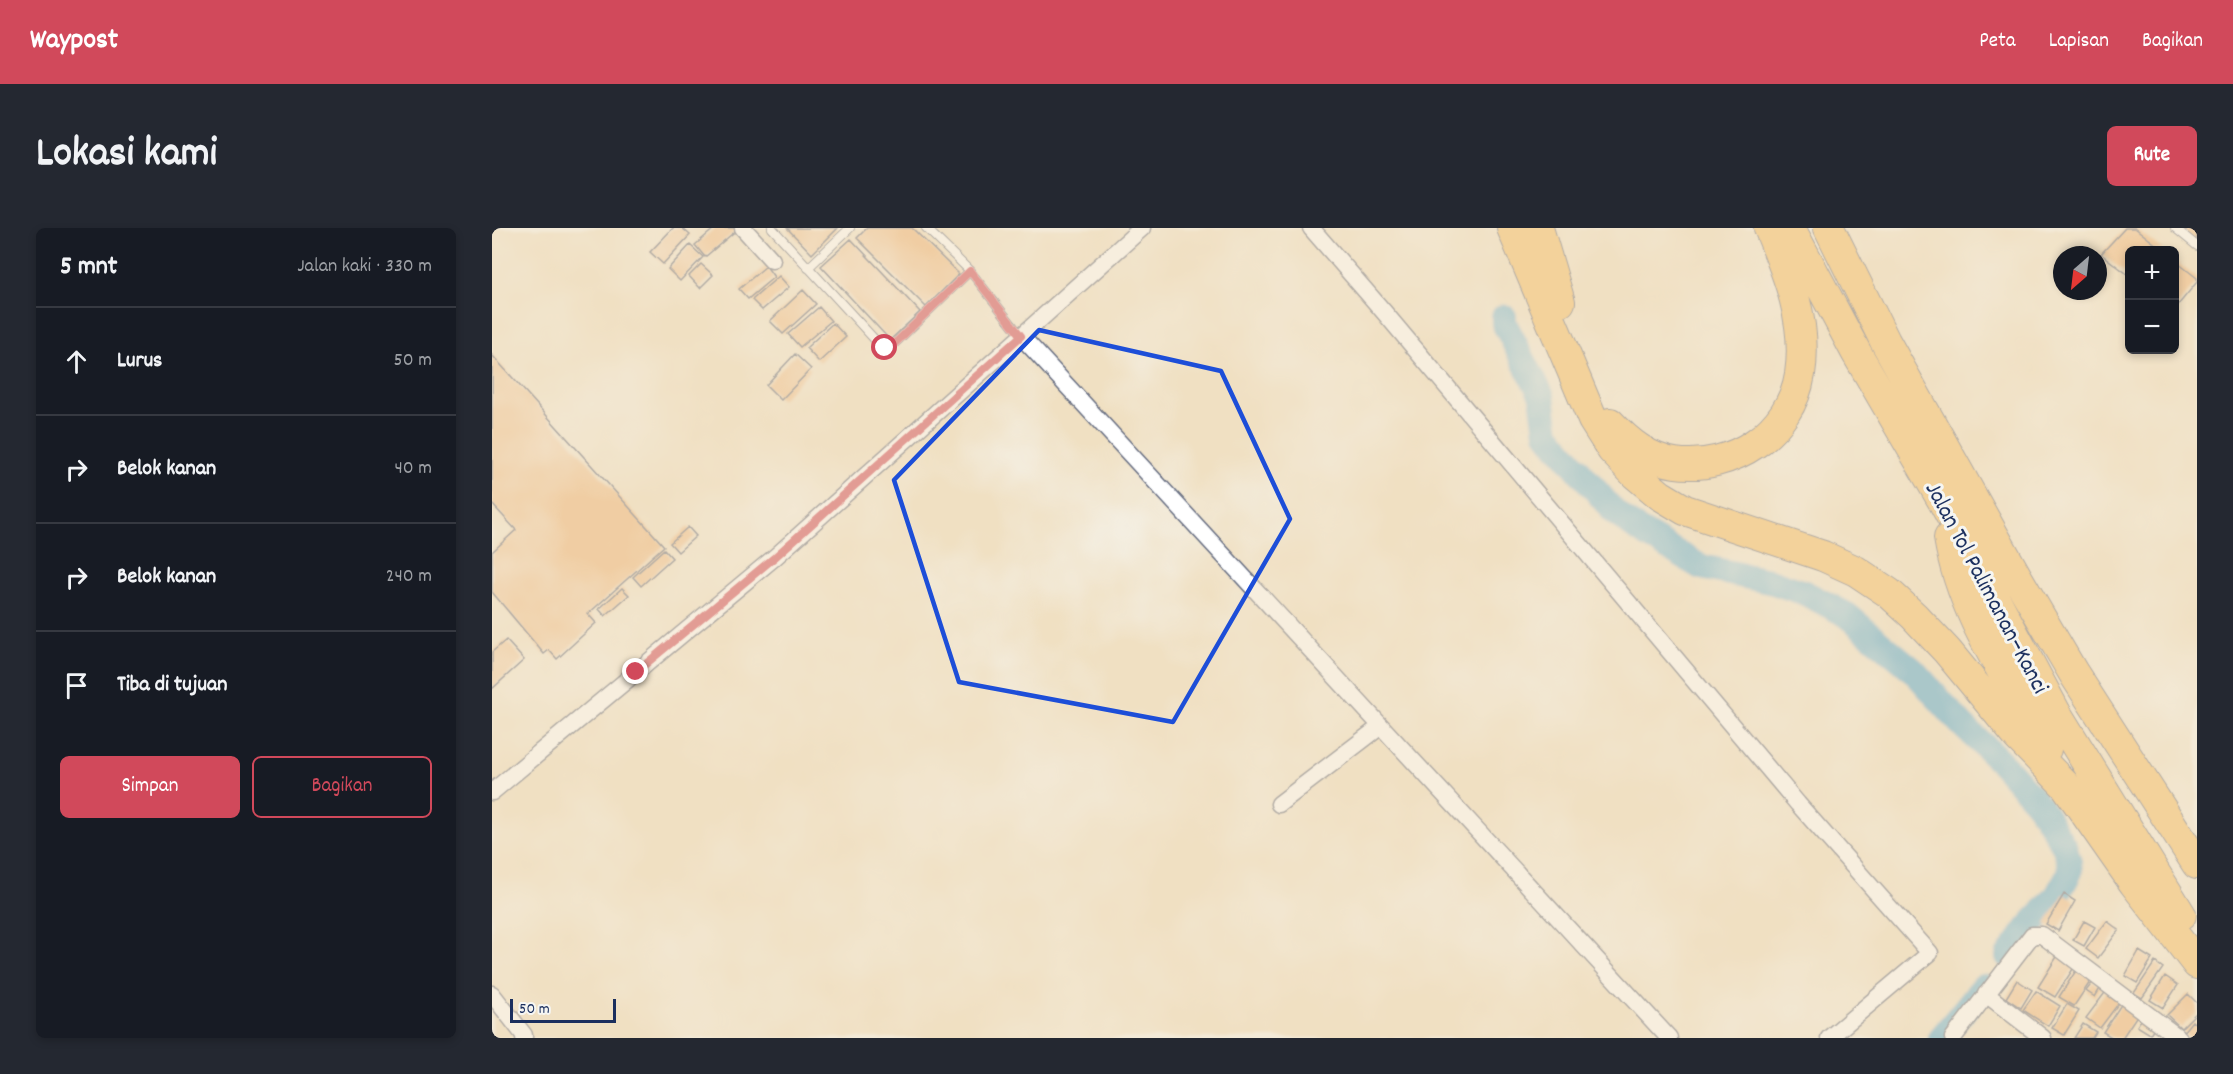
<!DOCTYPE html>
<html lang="id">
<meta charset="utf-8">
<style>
body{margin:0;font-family:Dekko,sans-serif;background:#242831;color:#f1f3f6}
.controls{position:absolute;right:18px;top:18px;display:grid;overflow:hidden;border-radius:9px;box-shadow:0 3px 9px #0003}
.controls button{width:54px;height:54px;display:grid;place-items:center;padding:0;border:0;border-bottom:2px solid #363941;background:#171b24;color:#f1f3f6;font:30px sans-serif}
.compass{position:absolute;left:1561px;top:18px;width:54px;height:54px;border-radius:50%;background:#171b24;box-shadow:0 3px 9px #0003;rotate:208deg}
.scale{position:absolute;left:18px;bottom:15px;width:106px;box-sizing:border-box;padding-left:6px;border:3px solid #1b2f5e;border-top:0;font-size:16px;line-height:21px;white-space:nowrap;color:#1b2f5e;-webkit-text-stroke:4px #f6f6f2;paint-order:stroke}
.stop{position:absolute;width:18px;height:18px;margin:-14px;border:4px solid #d1495b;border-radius:50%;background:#fff}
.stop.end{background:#d1495b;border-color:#fff;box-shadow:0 2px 6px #0008}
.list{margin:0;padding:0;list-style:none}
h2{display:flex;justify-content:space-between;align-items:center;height:78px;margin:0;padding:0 24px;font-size:26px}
h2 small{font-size:20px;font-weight:400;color:#9ea1a6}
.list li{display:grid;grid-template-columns:39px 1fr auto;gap:18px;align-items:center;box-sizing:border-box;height:108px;padding:0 24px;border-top:2px solid #363941}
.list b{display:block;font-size:22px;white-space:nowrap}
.list em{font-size:20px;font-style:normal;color:#9ea1a6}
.actions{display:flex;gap:12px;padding:18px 24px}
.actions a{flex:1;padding:14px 0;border:2px solid #d1495b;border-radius:9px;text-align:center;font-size:21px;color:#d1495b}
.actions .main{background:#d1495b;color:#fff}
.icon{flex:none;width:33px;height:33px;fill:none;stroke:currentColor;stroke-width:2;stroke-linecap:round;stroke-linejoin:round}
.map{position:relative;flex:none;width:1705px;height:810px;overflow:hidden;border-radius:9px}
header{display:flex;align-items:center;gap:36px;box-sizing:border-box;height:84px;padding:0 30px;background:#d1495b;color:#fff}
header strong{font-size:28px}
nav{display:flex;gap:33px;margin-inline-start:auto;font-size:21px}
.intro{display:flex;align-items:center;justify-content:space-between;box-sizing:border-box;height:144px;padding:0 36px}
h1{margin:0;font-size:42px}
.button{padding:15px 27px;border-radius:9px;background:#d1495b;color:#fff;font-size:21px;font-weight:700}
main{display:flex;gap:36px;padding:0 36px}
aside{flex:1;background:#171b24;border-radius:9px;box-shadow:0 3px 9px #0003}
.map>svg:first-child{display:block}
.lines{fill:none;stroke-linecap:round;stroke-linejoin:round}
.river{stroke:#55a8d0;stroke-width:26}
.building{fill:#f0b77d}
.lane-casing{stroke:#666d81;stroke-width:10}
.street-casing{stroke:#666d81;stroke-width:19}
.highway-casing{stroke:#666d81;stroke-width:32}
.lane{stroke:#fff;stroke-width:8}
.street{stroke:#fff;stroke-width:16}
.highway{stroke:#f6c06b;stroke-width:30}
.route{stroke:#d1495b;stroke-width:8}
.marked{fill:none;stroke:#1d4ed8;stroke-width:4.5;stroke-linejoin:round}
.labels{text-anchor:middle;stroke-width:6;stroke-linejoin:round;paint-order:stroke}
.street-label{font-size:24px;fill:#1b2f5e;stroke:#f6f6f2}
</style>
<header>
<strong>Waypost</strong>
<nav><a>Peta</a><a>Lapisan</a><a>Bagikan</a></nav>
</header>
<div class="intro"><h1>Lokasi kami</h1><a class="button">Rute</a></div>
<main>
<aside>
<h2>5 mnt<small>Jalan kaki · 330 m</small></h2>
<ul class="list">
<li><svg class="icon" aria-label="ahead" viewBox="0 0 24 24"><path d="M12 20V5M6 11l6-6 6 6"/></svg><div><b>Lurus</b></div><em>50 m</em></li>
<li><svg class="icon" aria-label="right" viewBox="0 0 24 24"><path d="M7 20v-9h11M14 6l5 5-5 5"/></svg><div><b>Belok kanan</b></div><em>40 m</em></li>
<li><svg class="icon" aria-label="right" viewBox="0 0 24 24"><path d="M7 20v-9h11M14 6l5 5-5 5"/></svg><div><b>Belok kanan</b></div><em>240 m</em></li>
<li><svg class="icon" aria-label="arrive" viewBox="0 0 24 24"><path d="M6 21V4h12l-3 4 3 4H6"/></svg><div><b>Tiba di tujuan</b></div></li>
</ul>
<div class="actions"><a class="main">Simpan</a><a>Bagikan</a></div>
</aside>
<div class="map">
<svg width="1705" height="810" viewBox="0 0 1705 810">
<rect width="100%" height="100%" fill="#f6f6f2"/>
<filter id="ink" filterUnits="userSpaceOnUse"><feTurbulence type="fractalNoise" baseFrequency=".0167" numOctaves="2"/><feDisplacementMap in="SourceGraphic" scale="12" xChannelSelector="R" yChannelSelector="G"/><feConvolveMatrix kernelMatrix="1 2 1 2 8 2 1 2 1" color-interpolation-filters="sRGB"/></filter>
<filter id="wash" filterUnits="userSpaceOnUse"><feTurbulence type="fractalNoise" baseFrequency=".008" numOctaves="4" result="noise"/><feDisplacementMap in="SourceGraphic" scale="24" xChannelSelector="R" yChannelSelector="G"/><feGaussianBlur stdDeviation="1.35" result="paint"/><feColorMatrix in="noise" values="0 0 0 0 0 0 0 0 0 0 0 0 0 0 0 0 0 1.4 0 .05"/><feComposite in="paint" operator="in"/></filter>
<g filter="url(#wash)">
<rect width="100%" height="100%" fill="#f0e0c2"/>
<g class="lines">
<!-- river -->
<path class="river" d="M1012,89V95L1050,168L1055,205L1123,285L1145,301L1209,339L1281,354L1313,365L1355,387L1421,442L1470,497L1505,530L1547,577L1573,620L1577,633L1578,644L1564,669L1536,700L1516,728
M1449,810L1491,759"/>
</g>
<g id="blocks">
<!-- building -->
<path class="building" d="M181,0H190L198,7L171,36L158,24Z
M223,0H247L213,29L203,17Z
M295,0H346L320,26Z
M375,0H420L467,46L434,79L365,10Z
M1633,0H1643L1671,22H1638V48L1609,26Z
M1686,0H1705V16Z
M359,11L428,84L398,112L329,38Z
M198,17L211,29L188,53L176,41Z
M1682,32L1705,50V54L1682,82Z
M209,36L221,47L208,60L197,48Z
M274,38L282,49L256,71L247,61Z
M287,48L297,59L270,82L260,72Z
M311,62L324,76L291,106L278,93Z
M327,79L339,93L308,119L296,106Z
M341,95L354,109L327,134L314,120Z
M303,126L319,141L289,172L274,157Z
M0,127L172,318L96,386L104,395L65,431L57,422L52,426L0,364V324L24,302L0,276Z
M196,299L204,308L186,324L178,315Z
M172,321L180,330L149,358L141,349Z
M130,360L137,367L113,388L107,381Z
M14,412L32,432L0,461V424Z
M1572,666L1583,673L1566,703L1554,696Z
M1592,693L1603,699L1592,718L1581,712Z
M1615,693L1627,702L1606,730L1594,721Z
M1647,723L1660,731L1645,755L1633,748Z
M1566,727L1583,738L1563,769L1546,759Z
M1663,734L1671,740L1650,770L1642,765Z
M1585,741L1600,751L1582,778L1567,769Z
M1673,748L1686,757L1671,780L1658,772Z
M1525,752L1540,762L1529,780L1514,770Z
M1601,754L1609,759L1603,769L1594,763Z
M1615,762L1629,772L1608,800L1594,790Z
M1544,763L1568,778L1556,798L1531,782Z
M1696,766L1705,775V784L1689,800L1675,787Z
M1630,775L1646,786L1630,810H1621L1611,804Z
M1575,776L1587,783L1572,807L1560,800Z
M1650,790L1663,798L1658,806L1645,798Z
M1700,793L1705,797V810H1698L1691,804Z
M1591,796L1604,804L1600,810H1582Z"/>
</g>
</g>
<g filter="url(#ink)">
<use href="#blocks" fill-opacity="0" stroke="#666d81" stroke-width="1.5"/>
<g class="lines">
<defs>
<path id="lane" d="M280,0L385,114L397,121L478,43
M434,0L478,43L529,108
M1683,0L1705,18
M316,40L358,0"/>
<path id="street" d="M251,0L280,32
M819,0L892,84L1306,576L1438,725L1337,810
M529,108L1177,810
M0,564L283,329L650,0
M787,576L889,498
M0,766L32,807V810
M1494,766L1551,810
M1461,810L1540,707H1550L1687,810"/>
<path id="highway" d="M1020,0L1101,192L1120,222L1143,246L1168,267L1193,282L1331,328L1364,343L1397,365L1422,388L1455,423L1526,509L1574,558L1642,655L1705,736
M1046,0L1068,74
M1298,0L1364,124L1452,275L1564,485L1689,687
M1337,0L1393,113L1525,349L1582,446L1705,636
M1118,195C1136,214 1156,231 1183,235C1240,243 1299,204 1308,146C1316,95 1296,46 1277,0
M1457,310C1470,389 1518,452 1554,521"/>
</defs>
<!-- lane casing -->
<use href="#lane" class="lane-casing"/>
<!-- street casing -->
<use href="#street" class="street-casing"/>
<!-- highway casing -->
<use href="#highway" class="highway-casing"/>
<!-- lane -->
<use href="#lane" class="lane"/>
<!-- street -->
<use href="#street" class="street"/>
<!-- highway -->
<use href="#highway" class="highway"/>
</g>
</g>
<g class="lines" filter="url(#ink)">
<!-- route -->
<path class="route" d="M144,444L283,329L529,108L478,43L397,121L393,120"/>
</g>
<!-- marked area -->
<path d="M0 0H1705V810H0ZM547,102L729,143L798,291L681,494L467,454L402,252Z" fill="#f0e0c2" fill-opacity=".55" fill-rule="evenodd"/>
<path class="marked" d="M547,102L729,143L798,291L681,494L467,454L402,252Z"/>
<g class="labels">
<!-- street labels -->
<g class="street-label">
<text transform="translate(1496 359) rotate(62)" y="8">Jalan Tol Palimanan–Kanci</text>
</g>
</g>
</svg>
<div class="controls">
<button>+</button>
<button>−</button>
</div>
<svg class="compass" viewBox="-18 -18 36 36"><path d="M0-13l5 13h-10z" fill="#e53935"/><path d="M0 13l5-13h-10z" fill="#9ea1a6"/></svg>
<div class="scale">50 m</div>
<div class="stop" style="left:393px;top:120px"></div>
<div class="stop end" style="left:144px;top:444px"></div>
</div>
</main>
